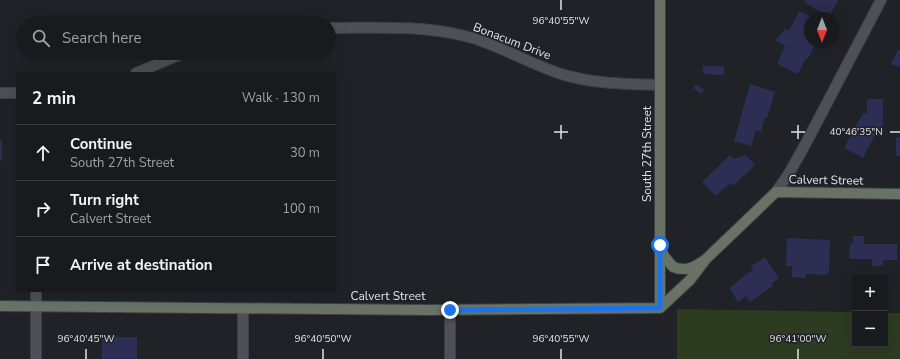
<!DOCTYPE html>
<meta charset="utf-8">
<style>
body{margin:0;font-family:"Nunito Sans",sans-serif;background:#26272b;color:#f1f3f6}
.controls{position:absolute;right:12px;bottom:12px;display:grid;overflow:hidden;border-radius:0px;box-shadow:0 4px 16px #0002}
.controls button{width:36px;height:36px;display:grid;place-items:center;padding:0;border:0;border-bottom:1px solid #37383c;background:#191a1e;color:#f1f3f6;font:20px sans-serif}
.compass{position:absolute;left:804px;top:12px;width:36px;height:36px;border-radius:50%;background:#191a1e;box-shadow:0 4px 16px #0002;rotate:180deg}
.stop{position:absolute;width:12px;height:12px;margin:-9px;border:3px solid #1a73e8;border-radius:50%;background:#fff}
.stop.end{background:#1a73e8;border-color:#fff;box-shadow:0 1px 4px #0008}
.list{margin:0;padding:0;list-style:none}
h2{display:flex;justify-content:space-between;align-items:center;height:52px;margin:0;padding:0 16px;font-size:17px}
h2 small{font-size:13px;font-weight:400;color:#9fa1a4}
.list li{display:grid;grid-template-columns:26px 1fr auto;gap:12px;align-items:center;box-sizing:border-box;height:56px;padding:0 16px;border-top:1px solid #37383c}
.list b{display:block;font-size:15px;white-space:nowrap}
.list p{margin:0;font-size:13px;white-space:nowrap;color:#9fa1a4}
.list em{font-size:13px;font-style:normal;color:#9fa1a4}
.icon{flex:none;width:22px;height:22px;fill:none;stroke:currentColor;stroke-width:2;stroke-linecap:round;stroke-linejoin:round}
.map{position:relative;flex:none;width:900px;height:359px;overflow:hidden}
.search{position:absolute;background:#191a1e;box-shadow:0 4px 16px #0002;left:16px;top:16px;width:320px;height:44px;display:flex;align-items:center;gap:10px;box-sizing:border-box;padding:0 14px;border-radius:22px;color:#9fa1a4;font-size:15px}
.panel{position:absolute;background:#191a1e;box-shadow:0 4px 16px #0002;left:16px;top:72px;width:320px;height:220px;border-radius:0px}
.map>svg:first-child{display:block}
.green{fill:#2d3b21}
.building{fill:#2c2e53}
.lines{fill:none;stroke-linecap:round;stroke-linejoin:round}
.street-casing{stroke:#3e3f44;stroke-width:12}
.secondary-casing{stroke:#3e3f44;stroke-width:12}
.street{stroke:#4f5057;stroke-width:10}
.secondary{stroke:#687366;stroke-width:10}
.route{stroke:#1a73e8;stroke-width:5}
.ticks{fill:none;stroke:#e1e2e6;stroke-width:1.5}
.labels{text-anchor:middle;stroke-width:3;stroke-linejoin:round;paint-order:stroke}
.street-label{font-size:12px;fill:#e1e2e6;stroke:#212228}
.ticks-label{font-size:10px;text-anchor:middle;fill:#e1e2e6;stroke:#212228;stroke-width:3;stroke-linejoin:round;paint-order:stroke}
</style>
<div class="map">
<svg width="900" height="359" viewBox="0 0 900 359">
<rect width="100%" height="100%" fill="#212228"/>
<!-- green -->
<path class="green" d="M677,309L855,312V344H885V313H900V359H677Z"/>
<!-- building -->
<path class="building" d="M803,0H836L838,1L829,16L805,3L806,2Z
M799,11L813,18H810V42H816L808,59L806,58L798,74L777,64L785,46L775,40L785,29L789,31Z
M898,50H900V67L891,64Z
M703,66H714V74H703Z
M714,66H724V75H714Z
M696,84L704,90L701,94L693,88Z
M750,84L775,92L767,118H765L761,132L756,130L751,146L734,141Z
M867,99H883V135H875L863,158L844,148L863,113H867Z
M896,137H900V156H896Z
M0,140H2V161H0Z
M730,155L733,159L746,155L755,165L733,186L730,183L716,196L702,182Z
M853,236H864V244H897V260H883V266H872V259H849L850,243H853Z
M787,238L830,240L829,272L826,275L806,274V278L792,277V266H786Z
M765,257L779,278L771,284L773,286L750,302L746,296L738,302L729,288L753,269L751,266Z
M102,335H116V337H137V359H102Z"/>
<g class="lines">
<defs>
<path id="street" d="M329,28C374,28 420,25 465,36C497,44 526,62 558,73C591,84 626,84 660,85
M136,73L184,53
M0,93H17
M776,192L788,175L805,145L881,0
M36,359V291
M243,359V308
M450,359V310"/>
<path id="secondary" d="M661,249L664,256L673,267C687,272 695,267 706,259L776,192L900,194
M0,306L430,310L660,308L690,280L706,259
M660,308V0"/>
</defs>
<!-- street casing -->
<use href="#street" class="street-casing"/>
<!-- secondary casing -->
<use href="#secondary" class="secondary-casing"/>
<!-- street -->
<use href="#street" class="street"/>
<!-- secondary -->
<use href="#secondary" class="secondary"/>
</g>
<g class="lines">
<!-- route -->
<path class="route" d="M450,310L660,308V245"/>
</g>
<!-- ticks -->
<path class="ticks" d="M561,0V10M561,125V139M798,125V139M554,132H568M791,132H805M890,132H900M86,349V359M323,349V359M561,349V359M798,349V359"/>
<g class="labels">
<!-- street labels -->
<g class="street-label">
<text transform="translate(512 41) rotate(21)" y="4">Bonacum Drive</text>
<text transform="translate(647 154) rotate(-90)" y="4">South 27th Street</text>
<text transform="translate(826 180) rotate(1)" y="4">Calvert Street</text>
<text x="388" y="300">Calvert Street</text>
</g>
</g>
<g class="ticks-label">
<text x="561" y="24">96°40'55"W</text>
<text x="856" y="135">40°46'35"N</text>
<text x="86" y="342">96°40'45"W</text>
<text x="323" y="342">96°40'50"W</text>
<text x="561" y="342">96°40'55"W</text>
<text x="798" y="342">96°41'00"W</text>
</g>
</svg>
<div class="controls">
<button>+</button>
<button>−</button>
</div>
<svg class="compass" viewBox="-18 -18 36 36"><path d="M0-13l5 13h-10z" fill="#e53935"/><path d="M0 13l5-13h-10z" fill="#9fa1a4"/></svg>
<div class="stop" style="left:660px;top:245px"></div>
<div class="stop end" style="left:450px;top:310px"></div>
<div class="search"><svg class="icon" aria-label="search" viewBox="0 0 24 24"><circle cx="10" cy="10" r="6"/><path d="M15 15l6 6"/></svg>Search here</div>
<section class="panel">
<h2>2 min<small>Walk · 130 m</small></h2>
<ul class="list">
<li><svg class="icon" aria-label="ahead" viewBox="0 0 24 24"><path d="M12 20V5M6 11l6-6 6 6"/></svg><div><b>Continue</b><p>South 27th Street</p></div><em>30 m</em></li>
<li><svg class="icon" aria-label="right" viewBox="0 0 24 24"><path d="M7 20v-9h11M14 6l5 5-5 5"/></svg><div><b>Turn right</b><p>Calvert Street</p></div><em>100 m</em></li>
<li><svg class="icon" aria-label="arrive" viewBox="0 0 24 24"><path d="M6 21V4h12l-3 4 3 4H6"/></svg><div><b>Arrive at destination</b></div></li>
</ul>
</section>
</div>
